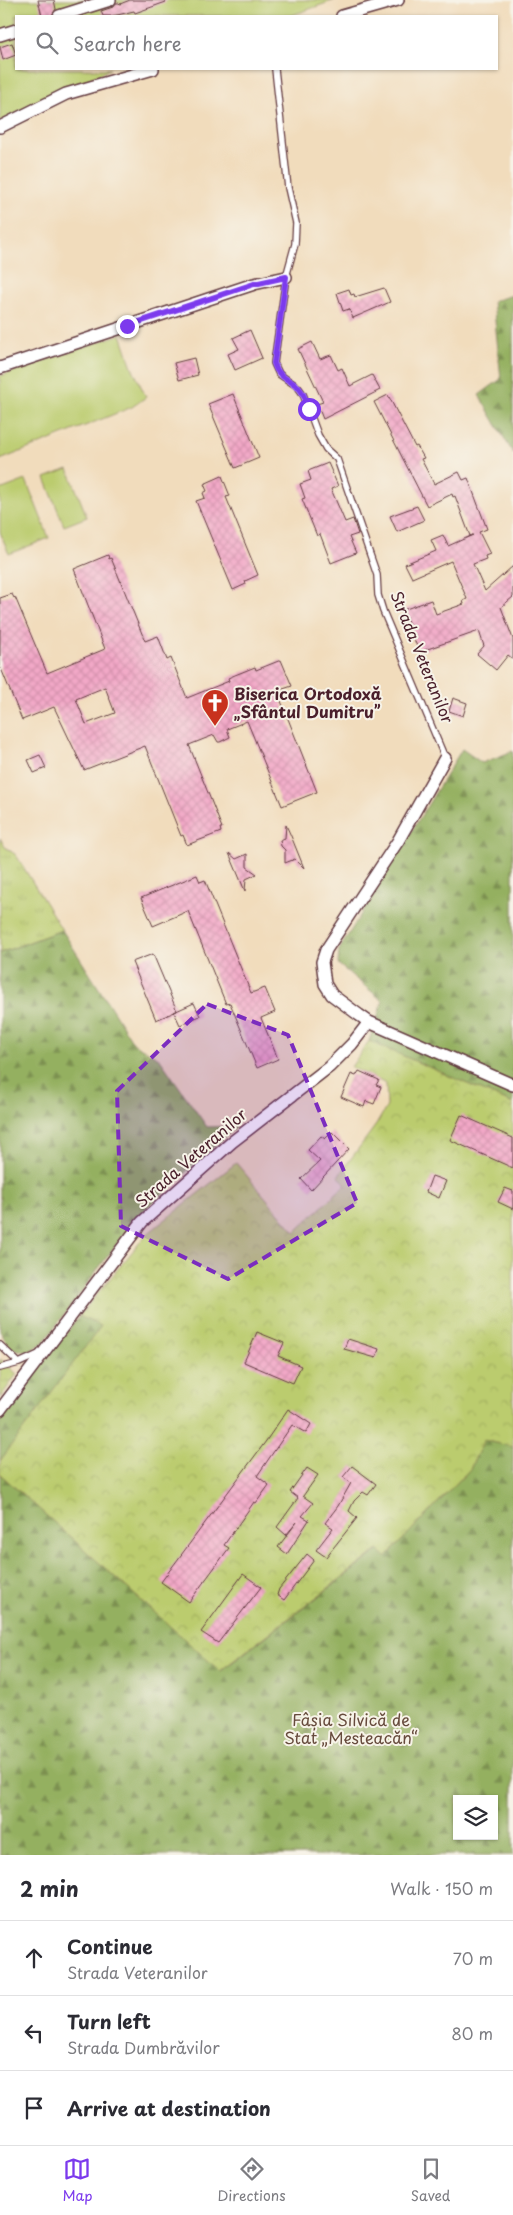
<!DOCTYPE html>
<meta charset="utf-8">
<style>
body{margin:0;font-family:"Playpen Sans",sans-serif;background:#f7f7f7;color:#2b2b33}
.controls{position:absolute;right:15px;bottom:15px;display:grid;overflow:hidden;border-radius:0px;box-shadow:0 1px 4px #0004}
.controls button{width:45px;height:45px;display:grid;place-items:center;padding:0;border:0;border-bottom:1px solid #e1e1e2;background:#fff;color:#2b2b33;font:25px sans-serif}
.stop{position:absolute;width:15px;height:15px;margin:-11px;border:4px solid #7c3aed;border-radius:50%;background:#fff}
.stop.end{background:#7c3aed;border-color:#fff;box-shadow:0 1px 5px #0008}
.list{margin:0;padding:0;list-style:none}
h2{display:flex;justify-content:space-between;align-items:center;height:65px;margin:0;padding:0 20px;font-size:21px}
h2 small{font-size:16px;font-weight:400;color:#7c7c81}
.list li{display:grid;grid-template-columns:32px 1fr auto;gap:15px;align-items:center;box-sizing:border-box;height:75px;padding:0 20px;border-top:1px solid #e1e1e2}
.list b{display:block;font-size:19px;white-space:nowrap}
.list p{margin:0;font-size:16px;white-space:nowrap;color:#7c7c81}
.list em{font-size:16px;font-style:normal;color:#7c7c81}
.icon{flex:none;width:28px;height:28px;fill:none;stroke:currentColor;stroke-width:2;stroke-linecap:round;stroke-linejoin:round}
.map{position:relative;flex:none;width:513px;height:1855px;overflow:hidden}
.search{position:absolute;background:#fff;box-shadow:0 1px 4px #0004;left:15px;right:15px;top:15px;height:55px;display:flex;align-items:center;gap:12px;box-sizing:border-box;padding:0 18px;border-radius:0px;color:#7c7c81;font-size:19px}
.sheet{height:290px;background:#fff}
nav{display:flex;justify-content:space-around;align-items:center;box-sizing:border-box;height:70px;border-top:1px solid #e1e1e2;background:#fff;font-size:14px;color:#7c7c81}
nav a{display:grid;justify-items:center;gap:2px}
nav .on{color:#7c3aed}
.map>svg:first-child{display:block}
.grass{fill:url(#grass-tufts);stroke:#82764c}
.forest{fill:url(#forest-firs);stroke:#6f6846;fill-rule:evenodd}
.park{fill:url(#park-crowns);stroke:#82764c}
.garden{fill:#bbcc6e;stroke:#82764c}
.building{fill:url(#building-cross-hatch);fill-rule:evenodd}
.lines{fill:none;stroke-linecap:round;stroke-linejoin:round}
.lane-casing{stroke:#633b41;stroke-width:8}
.street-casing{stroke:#633b41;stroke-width:14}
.lane{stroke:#fff;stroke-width:5.5}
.street{stroke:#fff;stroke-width:11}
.route{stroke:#7c3aed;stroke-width:6}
.marked{fill:#7b2cbf;fill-opacity:0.2;stroke:#7b2cbf;stroke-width:4;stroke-dasharray:10 6;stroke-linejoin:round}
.labels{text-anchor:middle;stroke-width:4;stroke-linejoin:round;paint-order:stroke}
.street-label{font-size:16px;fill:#4a1f2b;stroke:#f7f3e8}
.poi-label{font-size:16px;font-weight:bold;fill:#4a1f2b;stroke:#f7f3e8;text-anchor:start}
.park-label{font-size:16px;fill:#664a3c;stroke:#f7f3e8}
</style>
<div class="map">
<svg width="513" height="1855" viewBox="0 0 513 1855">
<defs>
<pattern id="grass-tufts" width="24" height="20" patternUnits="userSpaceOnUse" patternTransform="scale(1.25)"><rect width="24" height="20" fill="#bbcc6e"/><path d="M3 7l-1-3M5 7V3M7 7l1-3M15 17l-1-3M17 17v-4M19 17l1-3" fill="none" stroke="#a2af5f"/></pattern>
<pattern id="forest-firs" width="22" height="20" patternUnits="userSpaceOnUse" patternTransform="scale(1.25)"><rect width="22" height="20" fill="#94b061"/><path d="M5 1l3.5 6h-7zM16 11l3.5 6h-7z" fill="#7b8f50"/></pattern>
<pattern id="park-crowns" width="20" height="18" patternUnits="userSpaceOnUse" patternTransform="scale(1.25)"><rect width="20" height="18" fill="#bbcc6e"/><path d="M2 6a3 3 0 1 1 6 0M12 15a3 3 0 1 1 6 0" fill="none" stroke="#a2af5f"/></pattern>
<pattern id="building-cross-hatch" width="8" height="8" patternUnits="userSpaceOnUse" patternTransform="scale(1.25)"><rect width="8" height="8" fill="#f2a8c7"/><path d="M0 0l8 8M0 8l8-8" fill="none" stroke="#d190ab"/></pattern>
</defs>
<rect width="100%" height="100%" fill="#f7f3e8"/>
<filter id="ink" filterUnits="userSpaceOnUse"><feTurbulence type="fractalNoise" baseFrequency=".02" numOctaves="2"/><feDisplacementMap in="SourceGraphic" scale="10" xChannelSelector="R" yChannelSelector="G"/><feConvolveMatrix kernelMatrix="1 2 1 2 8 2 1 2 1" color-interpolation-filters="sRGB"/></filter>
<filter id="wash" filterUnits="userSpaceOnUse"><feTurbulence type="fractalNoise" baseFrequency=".0096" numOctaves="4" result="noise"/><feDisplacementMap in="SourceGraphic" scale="20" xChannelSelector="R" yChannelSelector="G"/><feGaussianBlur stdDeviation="1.12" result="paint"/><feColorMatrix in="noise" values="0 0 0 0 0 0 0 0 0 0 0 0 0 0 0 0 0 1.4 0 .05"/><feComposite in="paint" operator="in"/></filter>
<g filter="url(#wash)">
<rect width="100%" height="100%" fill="#f1dcbc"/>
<!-- grass -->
<path class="grass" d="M0,838L5,847L16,855L62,930L0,953Z
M0,1359L17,1374L0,1398Z"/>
<!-- forest -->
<path class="forest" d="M513,295V453L479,395L501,379L493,301Z
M462,749L482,763L513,751V1104L369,1041L383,1001L338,964L339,950Z
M62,930L134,1044L159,1058L207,1127L237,1126L136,1218L43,1343L28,1352L10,1348L0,1331V953Z
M79,1316L102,1326L0,1461V1420Z
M484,1440L513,1447V1855H0V1474L221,1671L379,1550L386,1557L470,1469ZM457,1799H494V1836H457Z"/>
<!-- park -->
<path class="park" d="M369,1041L513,1104V1447L484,1440L470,1469L386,1557L378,1550L220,1671L0,1474V1461L101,1326L79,1316L146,1235L236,1163L295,1232L346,1184L338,1176L376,1125L387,1106L386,1084L351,1067Z"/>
<!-- garden -->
<path class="garden" d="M0,0H335L290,16H16V69H110L0,121Z
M121,334L132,367L146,397L132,407L0,460V376Z
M68,469L87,517L64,526L45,478Z
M26,480L49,538L9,554L0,532V490Z"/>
<g id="blocks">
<!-- building -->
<path class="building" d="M38,0H54L56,9L52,16H42Z
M130,0H166V2L135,13L134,11L113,16H103L101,11L113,7L116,3H119L120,4Z
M12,43L16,55L3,60L0,47Z
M384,288L390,302L353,318L349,309L343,311L337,293L349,289L351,295L354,294L355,297Z
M250,330L262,358L235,370L228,354L239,349L233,338Z
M312,342L320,359L331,355L338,370L342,368L350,386L372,375L380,390L323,419L317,404L323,402L298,349Z
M194,358L198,375L179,380L174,363Z
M233,394L259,458L235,468L208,404Z
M388,395L415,447L417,446L424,458L421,459L434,484L459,472L463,480L468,478L487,529L479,532L490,554L485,556L486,559L473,564L485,591L513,566V597L501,607L513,639V659L508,655L496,670L477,654L484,646L479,631L419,652L403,610L431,600L436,614L464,604L463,601L467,599L451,561L412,578L405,564L436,551L431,540L443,535L448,546L473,535L470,536L455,496L453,497L452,494L427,506L374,402Z
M328,463L338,486L331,489L345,522L353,519L358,534L349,537L356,553L331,563L320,534L317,536L302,499L305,498L300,484L311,480L308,471Z
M222,476L230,496L226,497L258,575L245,581L246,584L233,590L196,501L205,498L203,493L207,491L204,484Z
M417,506L424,520L397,532L390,516Z
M108,555L109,559L111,558L145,641L158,636L167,660L171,658L187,698L229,681L228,678L235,675L255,667L256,670L281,660L292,686L277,691L317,792L282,806L247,721L227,729L230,737L220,742H218L214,735L189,745L222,828H220L221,832L187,845L183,835L181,836L145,746L84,770L54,707L22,720L0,666V598L12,594L14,598L15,597L47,673L105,649L74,569ZM105,687L115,713L86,724L76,699Z
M453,698L467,703L463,716L449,711Z
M40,755L46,768L34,773L28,760Z
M286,825L291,836L304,868L295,859L285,863V850L281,846L280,840L285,838Z
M229,853L236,859L247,854V867L257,874L246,879L245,891Z
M197,875L200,882L205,880L251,993L265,988L275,1012L261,1018L278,1059L257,1068L230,1003L226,1004L188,911L153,926L141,898Z
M153,954L177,1011L156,1020L132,962Z
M194,1003L200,1016L180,1025L174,1012Z
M359,1071L379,1080L376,1085L381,1087L374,1104L366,1101L364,1107L341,1097L351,1074L356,1076Z
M461,1115L513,1138V1168L450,1140Z
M332,1132L349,1149L311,1190L301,1179L320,1161L308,1150L321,1136L325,1139Z
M432,1176L446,1181L439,1198L426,1192Z
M505,1188L513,1191V1209L498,1202Z
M257,1332L284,1343L278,1356L301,1366L293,1383L244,1362Z
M348,1339L379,1349L376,1358L344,1349Z
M288,1409L311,1424L306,1433L292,1425L257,1476L269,1485L256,1503L254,1502L224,1545L229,1548L189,1602L161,1582L266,1441Z
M352,1466L376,1484L368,1495L363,1492L354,1501L349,1511L357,1518L326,1557L316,1550L333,1528L325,1523L338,1506L351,1483L343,1477Z
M307,1468L318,1475L303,1496L313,1503L302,1516L309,1520L287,1554L278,1547L297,1522L286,1535L277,1527L298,1498L290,1492Z
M307,1554L314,1560L284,1600L277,1595L279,1589Z
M243,1574L261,1587L218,1643L201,1632Z"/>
</g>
</g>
<g filter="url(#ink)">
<use href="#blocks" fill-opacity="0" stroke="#633b41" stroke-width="1"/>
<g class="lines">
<defs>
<path id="lane" d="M275,69L288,188L296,223L295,244L286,277L274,363L279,374L298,387L303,394L318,435L326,449L337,459L377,575L378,595L383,611L445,758
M0,1345L19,1363L41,1353
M0,1368L19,1363"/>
<path id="street" d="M59,16L110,0
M342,16L398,0
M0,35L16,30
M0,127L66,94L153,69
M0,368L254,284L286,277
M445,758L398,841L326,950L322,962L325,984L332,995L359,1015L369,1022L513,1085
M0,1410L142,1222L232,1142L329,1067L352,1044L369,1022"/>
</defs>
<!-- lane casing -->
<use href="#lane" class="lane-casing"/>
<!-- street casing -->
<use href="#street" class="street-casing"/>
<!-- lane -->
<use href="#lane" class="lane"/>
<!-- street -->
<use href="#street" class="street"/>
</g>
</g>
<g class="lines" filter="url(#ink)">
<!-- route -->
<path class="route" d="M127,326L254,284L286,277L274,363C277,376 288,379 297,386C304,392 306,401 309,409"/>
</g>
<!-- marked area -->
<path class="marked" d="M207,1004L288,1035L357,1203L228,1279L121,1226L117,1091Z"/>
<!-- icons -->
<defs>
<symbol id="church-pin" viewBox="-11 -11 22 30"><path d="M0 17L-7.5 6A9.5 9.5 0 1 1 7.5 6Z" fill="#c8321e" stroke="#f7f3e8"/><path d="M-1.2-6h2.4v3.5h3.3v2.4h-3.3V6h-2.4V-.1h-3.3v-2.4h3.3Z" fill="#fff"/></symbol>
</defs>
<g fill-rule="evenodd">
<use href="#church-pin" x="199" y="687" width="32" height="43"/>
</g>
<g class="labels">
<!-- street labels -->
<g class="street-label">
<text transform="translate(422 657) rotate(68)" y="6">Strada Veteranilor</text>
<text transform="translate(191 1158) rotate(-41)" y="6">Strada Veteranilor</text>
</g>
<!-- poi labels -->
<g class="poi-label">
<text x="234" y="700">Biserica Ortodoxă<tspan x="234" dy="18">„Sfântul Dumitru”</tspan></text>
</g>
<!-- park labels -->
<g class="park-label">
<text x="351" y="1726">Fâșia Silvică de<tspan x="351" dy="18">Stat „Mesteacăn“</tspan></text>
</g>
</g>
</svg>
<div class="controls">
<button><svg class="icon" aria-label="layers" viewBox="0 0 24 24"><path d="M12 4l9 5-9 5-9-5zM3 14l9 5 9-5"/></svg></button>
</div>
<div class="stop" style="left:309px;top:409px"></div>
<div class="stop end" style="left:127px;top:326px"></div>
<div class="search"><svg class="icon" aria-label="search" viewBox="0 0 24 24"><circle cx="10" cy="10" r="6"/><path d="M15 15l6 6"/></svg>Search here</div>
</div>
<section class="sheet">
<h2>2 min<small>Walk · 150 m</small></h2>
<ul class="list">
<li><svg class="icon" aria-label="ahead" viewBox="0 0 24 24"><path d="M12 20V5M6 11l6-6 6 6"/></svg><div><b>Continue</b><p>Strada Veteranilor</p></div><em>70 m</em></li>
<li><svg class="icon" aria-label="left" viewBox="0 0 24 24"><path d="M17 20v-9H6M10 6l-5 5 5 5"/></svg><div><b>Turn left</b><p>Strada Dumbrăvilor</p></div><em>80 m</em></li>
<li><svg class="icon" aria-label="arrive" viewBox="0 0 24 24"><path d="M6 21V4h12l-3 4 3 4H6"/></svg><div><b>Arrive at destination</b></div></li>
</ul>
</section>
<nav>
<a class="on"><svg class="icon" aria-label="map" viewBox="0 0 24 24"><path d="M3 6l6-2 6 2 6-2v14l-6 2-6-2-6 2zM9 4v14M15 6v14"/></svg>Map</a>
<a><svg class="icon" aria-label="directions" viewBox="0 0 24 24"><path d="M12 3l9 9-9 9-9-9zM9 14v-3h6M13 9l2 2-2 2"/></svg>Directions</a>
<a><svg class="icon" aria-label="saved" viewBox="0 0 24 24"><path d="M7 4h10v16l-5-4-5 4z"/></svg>Saved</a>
</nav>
